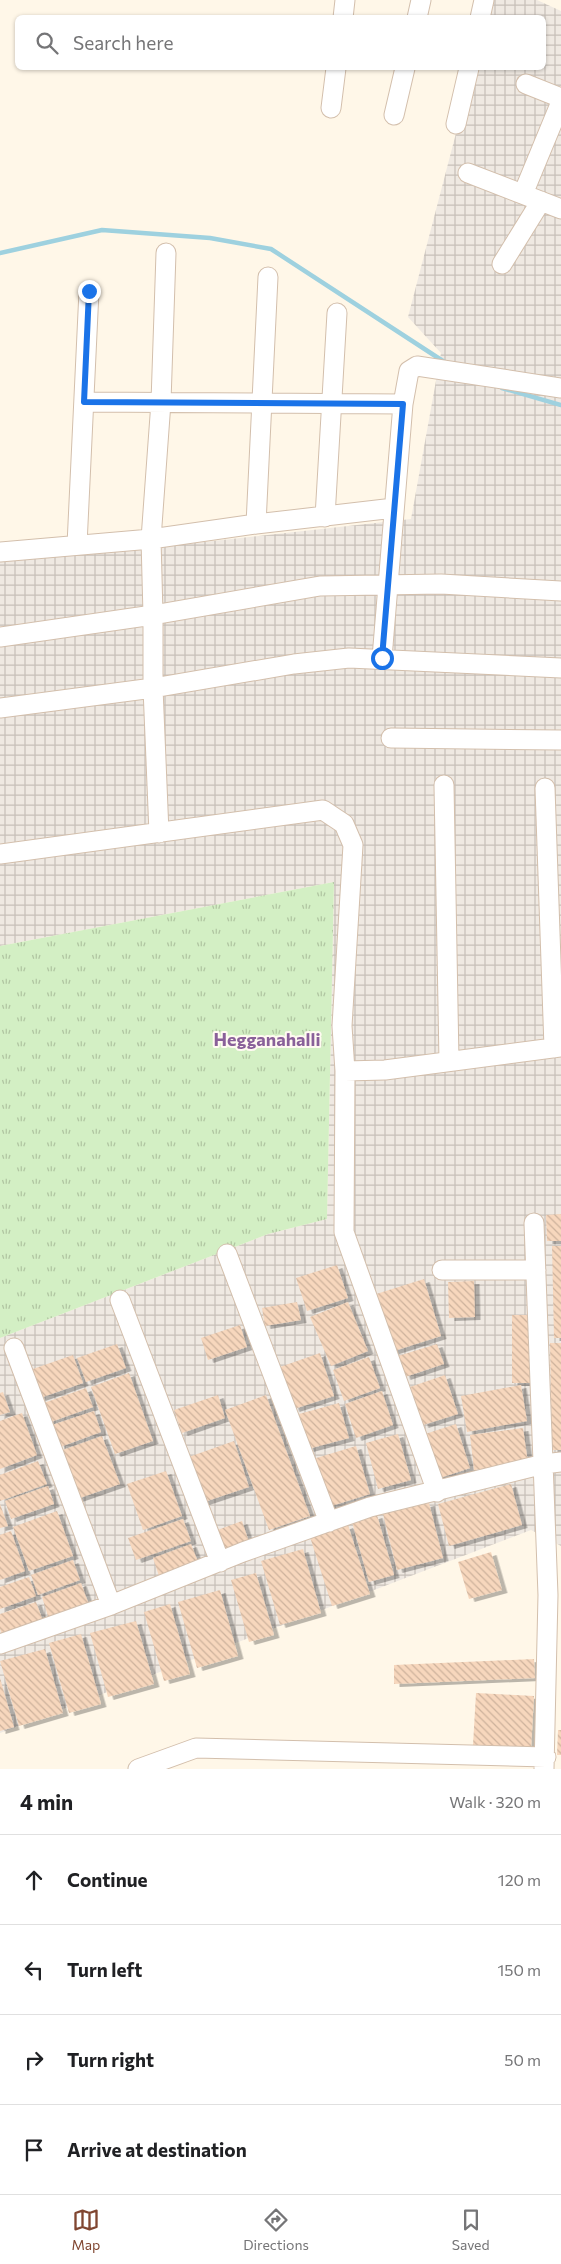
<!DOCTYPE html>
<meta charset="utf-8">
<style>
body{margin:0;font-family:Commissioner,sans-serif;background:#f2f2f2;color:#202124}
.stop{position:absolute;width:15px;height:15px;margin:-11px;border:4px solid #1a73e8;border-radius:50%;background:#fff}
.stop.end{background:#1a73e8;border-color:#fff;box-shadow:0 1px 5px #0008}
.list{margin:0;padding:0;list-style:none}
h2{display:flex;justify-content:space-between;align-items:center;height:65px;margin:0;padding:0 20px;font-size:21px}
h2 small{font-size:16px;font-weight:400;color:#757577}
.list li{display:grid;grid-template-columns:32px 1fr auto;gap:15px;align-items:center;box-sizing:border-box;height:90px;padding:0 20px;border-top:1px solid #e0e0e0}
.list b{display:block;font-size:19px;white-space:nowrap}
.list em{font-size:16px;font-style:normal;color:#757577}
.icon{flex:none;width:28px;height:28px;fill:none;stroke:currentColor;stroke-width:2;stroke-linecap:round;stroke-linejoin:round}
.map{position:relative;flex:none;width:561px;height:1769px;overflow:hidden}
.search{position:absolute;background:#fff;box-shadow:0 1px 4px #0004;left:15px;right:15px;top:15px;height:55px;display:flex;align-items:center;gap:12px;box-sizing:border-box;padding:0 18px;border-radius:8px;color:#757577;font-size:19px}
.sheet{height:425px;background:#fff}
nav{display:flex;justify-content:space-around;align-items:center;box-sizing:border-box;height:70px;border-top:1px solid #e0e0e0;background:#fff;font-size:14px;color:#757577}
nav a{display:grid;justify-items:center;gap:2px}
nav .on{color:#804631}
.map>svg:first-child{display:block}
.industrial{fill:url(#industrial-grid)}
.grass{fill:url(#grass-tufts)}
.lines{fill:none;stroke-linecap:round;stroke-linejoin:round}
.stream{stroke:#9ed1df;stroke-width:4.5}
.building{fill:url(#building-back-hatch);filter:url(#shadow)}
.minor-casing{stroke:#d3bfac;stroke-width:21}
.minor{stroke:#fff;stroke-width:19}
.route{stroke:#1a73e8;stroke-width:6}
.labels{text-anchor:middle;stroke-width:4;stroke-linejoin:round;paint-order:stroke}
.quarter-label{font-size:18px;font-weight:bold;fill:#896099;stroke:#fffaf1}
</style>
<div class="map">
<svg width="561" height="1769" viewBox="0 0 561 1769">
<defs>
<pattern id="industrial-grid" width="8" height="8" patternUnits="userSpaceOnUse" patternTransform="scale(1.25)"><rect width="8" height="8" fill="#efe9e2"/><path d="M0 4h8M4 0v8" fill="none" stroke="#c7c0b9"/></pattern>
<pattern id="grass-tufts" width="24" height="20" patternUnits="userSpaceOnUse" patternTransform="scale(1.25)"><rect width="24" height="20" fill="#d3efc4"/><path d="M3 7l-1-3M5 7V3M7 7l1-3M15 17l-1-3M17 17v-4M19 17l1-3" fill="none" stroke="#b0c5a1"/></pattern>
<pattern id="building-back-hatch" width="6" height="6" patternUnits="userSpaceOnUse" patternTransform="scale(1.25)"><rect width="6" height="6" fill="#f7d7bd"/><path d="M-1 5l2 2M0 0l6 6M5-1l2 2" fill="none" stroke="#cdb29c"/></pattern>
<filter id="shadow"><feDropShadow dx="5.5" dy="3" stdDeviation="0" flood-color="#0004"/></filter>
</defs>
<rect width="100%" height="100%" fill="#fff7e8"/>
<!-- industrial -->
<path class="industrial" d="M490,0H537L561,11V1546L531,1530L0,1733V1338L268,1234L327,1219L334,882L0,946V562L140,549L411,519L441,353L408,317L473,68H544V18L485,17Z"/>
<!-- grass -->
<path class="grass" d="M334,882L327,1219L268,1234L0,1338V946Z"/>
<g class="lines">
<!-- stream -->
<path class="stream" d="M0,253L102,230L210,238L271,249L446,363
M502,388L561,405"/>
</g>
<!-- building -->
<path class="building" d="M561,1214V1241H547L546,1215Z
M552,1246H561V1338H554Z
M337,1265L348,1298L307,1311L296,1278Z
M424,1279L441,1336L391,1352L373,1295Z
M474,1281L475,1317L449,1318L448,1282Z
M297,1302L301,1320L265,1326L262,1308Z
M348,1302L368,1351L331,1366L310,1317Z
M512,1315H530V1383H512Z
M240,1325L247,1347L208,1360L201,1338Z
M550,1343H561V1450H552Z
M117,1344L126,1368L86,1382L77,1358Z
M437,1344L444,1364L405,1377L398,1356Z
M320,1353L334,1396L294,1409L280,1367Z
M73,1355L83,1383L40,1398L30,1370Z
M369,1357L380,1388L344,1401L333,1370Z
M129,1373L153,1441L115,1454L91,1387Z
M445,1375L458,1414L423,1425L410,1387Z
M521,1385L527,1421L467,1432L461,1396Z
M86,1388L93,1407L48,1423L41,1404Z
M382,1391L393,1425L356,1438L345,1404Z
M3,1392L10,1412L0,1415V1393Z
M218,1395L225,1418L182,1433L174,1410Z
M266,1395L310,1516L269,1530L225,1410Z
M339,1403L349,1438L308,1449L299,1414Z
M94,1411L101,1432L60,1447L52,1425Z
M22,1413L37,1455L0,1469V1421Z
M456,1424L470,1468L437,1479L422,1435Z
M523,1428L528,1463L474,1470L470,1435Z
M398,1434L411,1480L378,1489L366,1443Z
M102,1436L120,1484L77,1499L60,1451Z
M234,1441L249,1487L198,1504L183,1459Z
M356,1446L370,1494L328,1507L313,1459Z
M38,1461L47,1484L0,1501V1475Z
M166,1471L182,1516L143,1530L127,1484Z
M511,1484L522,1525L449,1546L438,1504Z
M48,1486L54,1504L11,1519L5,1501Z
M429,1503L443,1558L397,1570L383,1514Z
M0,1504L8,1526L0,1528Z
M57,1511L73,1556L29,1571L13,1527Z
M377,1515L394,1575L369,1582L352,1522Z
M183,1519L191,1541L136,1560L128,1538Z
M242,1521L249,1542L219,1552L212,1532Z
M348,1525L370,1594L332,1606L310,1537Z
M11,1531L25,1571L0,1580V1535Z
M191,1544L200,1567L161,1582L153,1558Z
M303,1549L321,1613L280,1625L261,1561Z
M491,1552L502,1590L469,1599L458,1562Z
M73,1560L80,1580L38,1595L31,1575Z
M256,1573L274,1635L249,1642L231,1580Z
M29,1577L36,1596L0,1609V1587Z
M81,1583L89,1605L49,1619L42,1597Z
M220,1590L238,1656L197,1668L178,1602Z
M36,1602L43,1621L2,1635L0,1629V1614Z
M170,1604L190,1674L164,1681L144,1612Z
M136,1621L154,1684L108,1697L90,1633Z
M81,1634L101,1704L69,1713L49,1643Z
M45,1649L63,1713L19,1726L0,1661Z
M534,1659L535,1678L394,1684V1665Z
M0,1678L14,1727L0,1731Z
M476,1693L534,1696L531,1748L473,1745Z
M558,1730H561V1755H557Z"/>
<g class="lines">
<defs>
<path id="minor" d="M343,18L345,0
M417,18L421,0
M480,18L484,0
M526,84L561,98
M331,108L336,68
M394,115L405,68
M456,124L469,68
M468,173L561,209
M523,194L561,102
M502,264L541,201
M84,402L403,404
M325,517L337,313
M256,524L268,277
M77,545L89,291
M0,552L151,539L256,524L394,508
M0,637L153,615L320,586L441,584L561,591
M382,658L403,404L409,371L417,366L561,388
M0,708L153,688L294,664L349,658L561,668
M391,738L561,740
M444,785L449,1061
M545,788L554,1048
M159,833L153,688V615L151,539L161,402L166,253
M0,854L323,810L344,824L353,845L342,1026L345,1071L385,1070L561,1047
M345,1071L344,1232L437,1492
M534,1223L548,1595L544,1769
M227,1254L329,1522
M442,1270H536
M120,1300L220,1562
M14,1348L111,1605
M0,1644L111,1605L243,1552L370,1507L544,1464L561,1462
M138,1769L196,1748L546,1757"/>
</defs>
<!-- minor casing -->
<use href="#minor" class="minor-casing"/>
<!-- minor -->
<use href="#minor" class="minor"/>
</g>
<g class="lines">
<!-- route -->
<path class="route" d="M89,291L84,402L403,404L382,658"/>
</g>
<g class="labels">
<!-- quarter labels -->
<g class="quarter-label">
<text x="267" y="1046">Hegganahalli</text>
</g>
</g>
</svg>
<div class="stop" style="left:382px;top:658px"></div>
<div class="stop end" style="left:89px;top:291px"></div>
<div class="search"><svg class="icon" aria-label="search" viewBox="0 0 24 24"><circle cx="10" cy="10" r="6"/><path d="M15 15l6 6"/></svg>Search here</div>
</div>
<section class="sheet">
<h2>4 min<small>Walk · 320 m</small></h2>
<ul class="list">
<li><svg class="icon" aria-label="ahead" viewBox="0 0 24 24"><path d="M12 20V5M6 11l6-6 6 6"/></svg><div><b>Continue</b></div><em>120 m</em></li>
<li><svg class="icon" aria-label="left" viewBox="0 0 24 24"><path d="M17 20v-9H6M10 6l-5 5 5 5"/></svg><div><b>Turn left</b></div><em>150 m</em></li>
<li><svg class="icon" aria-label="right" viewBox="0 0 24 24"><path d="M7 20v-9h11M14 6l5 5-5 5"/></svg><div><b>Turn right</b></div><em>50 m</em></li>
<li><svg class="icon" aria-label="arrive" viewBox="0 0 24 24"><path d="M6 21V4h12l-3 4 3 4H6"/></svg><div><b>Arrive at destination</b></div></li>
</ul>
</section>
<nav>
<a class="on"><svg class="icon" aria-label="map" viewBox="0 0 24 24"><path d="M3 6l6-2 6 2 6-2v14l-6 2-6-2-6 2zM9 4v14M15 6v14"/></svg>Map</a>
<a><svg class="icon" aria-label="directions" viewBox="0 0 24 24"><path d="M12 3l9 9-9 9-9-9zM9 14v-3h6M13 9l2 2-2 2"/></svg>Directions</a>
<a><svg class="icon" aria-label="saved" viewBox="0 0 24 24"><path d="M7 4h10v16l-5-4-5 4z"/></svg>Saved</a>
</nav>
